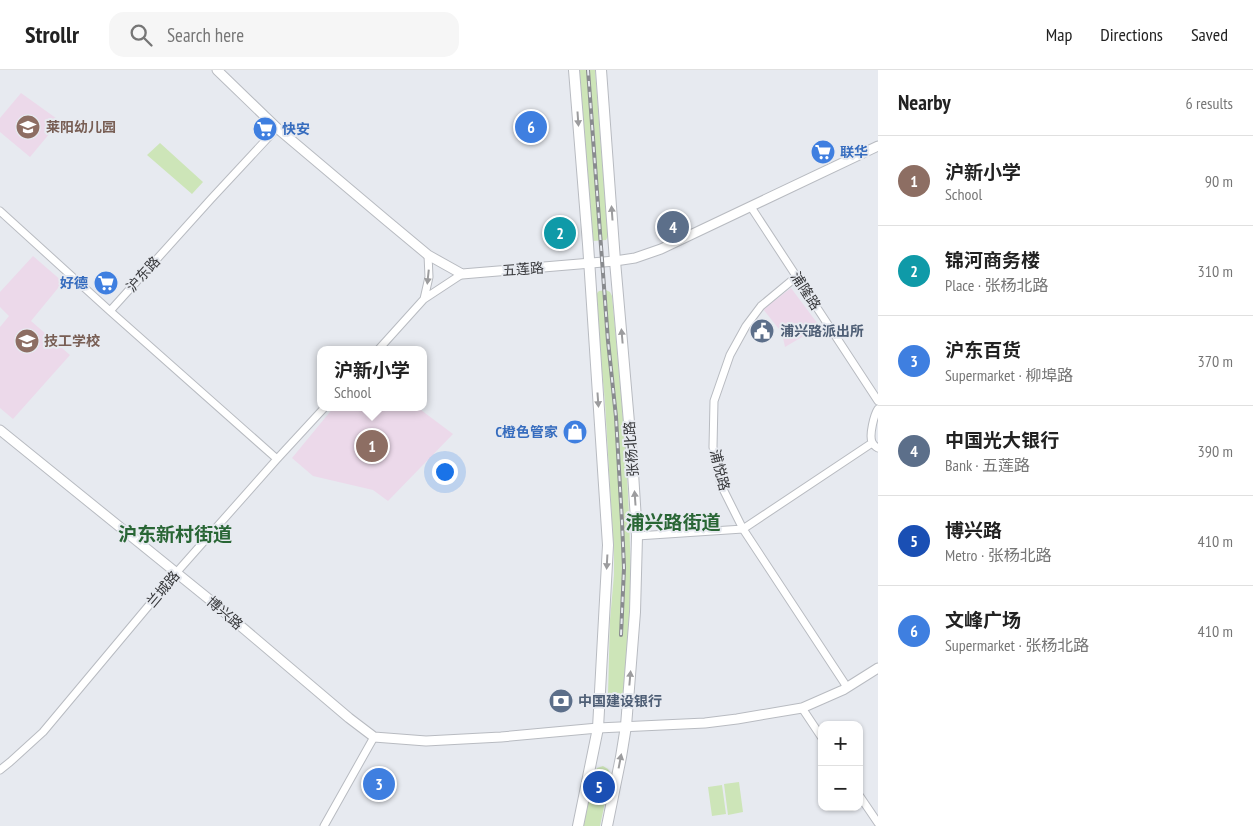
<!DOCTYPE html>
<meta charset="utf-8">
<style>
body{margin:0;font-family:"PT Sans Narrow","Noto Sans SC",sans-serif;background:#f6f6f6;color:#222}
.controls{position:absolute;right:15px;bottom:15px;display:grid;overflow:hidden;border-radius:10px;box-shadow:0 1px 4px #0004}
.controls button{width:45px;height:45px;display:grid;place-items:center;padding:0;border:0;border-bottom:1px solid #e0e0e0;background:#fff;color:#222;font:25px sans-serif}
.you{position:absolute;left:444px;top:401px;width:18px;height:18px;margin:-12px;border:4px solid #fff;border-radius:50%;background:#1a73e8;box-shadow:0 0 0 8px #1a73e833}
.badge{display:grid;place-items:center;width:32px;height:32px;border-radius:50%;background:#319348;color:#fff;font-size:16px;font-weight:700}
.pin{position:absolute;translate:-50% -50%;border:2px solid #fff;box-shadow:0 1px 5px #0006}
.popup{position:absolute;left:317px;top:276px;width:110px;height:65px;box-sizing:border-box;display:grid;place-content:center;border-radius:10px;background:#fff;filter:drop-shadow(0 1px 4px #0005);font-size:16px;white-space:nowrap;color:#767676}
.popup b{font-size:19px;color:#222}
.popup::after{content:'';position:absolute;left:50%;top:100%;margin-left:-10px;border:10px solid transparent;border-top-color:#fff}
.list{margin:0;padding:0;list-style:none}
h2{display:flex;justify-content:space-between;align-items:center;height:65px;margin:0;padding:0 20px;font-size:21px}
h2 small{font-size:16px;font-weight:400;color:#767676}
.list li{display:grid;grid-template-columns:32px 1fr auto;gap:15px;align-items:center;box-sizing:border-box;height:90px;padding:0 20px;border-top:1px solid #e0e0e0}
.list b{display:block;font-size:19px;white-space:nowrap}
.list p{margin:0;font-size:16px;white-space:nowrap;color:#767676}
.list em{font-size:16px;font-style:normal;color:#767676}
.icon{flex:none;width:28px;height:28px;fill:none;stroke:currentColor;stroke-width:2;stroke-linecap:round;stroke-linejoin:round}
.map{position:relative;flex:none;width:878px;height:756px;overflow:hidden}
header{display:flex;align-items:center;gap:30px;box-sizing:border-box;height:70px;padding:0 25px;background:#fff;border-bottom:1px solid #e0e0e0}
header strong{font-size:24px}
nav{display:flex;gap:28px;margin-inline-start:auto;font-size:18px}
.search{width:350px;height:45px;background:#f6f6f6;display:flex;align-items:center;gap:12px;box-sizing:border-box;padding:0 18px;border-radius:15px;color:#767676;font-size:19px}
main{display:flex}
aside{flex:1;background:#fff}
.map>svg:first-child{display:block}
.education{fill:#ecd9ea}
.green{fill:#cde5b8}
.lines{fill:none;stroke-linecap:round;stroke-linejoin:round}
.minor-casing{stroke:#b8bbc1;stroke-width:9}
.tertiary-casing{stroke:#b8bbc1;stroke-width:11}
.secondary-casing{stroke:#b8bbc1;stroke-width:12}
.minor{stroke:#fff;stroke-width:7}
.tertiary{stroke:#fff;stroke-width:9}
.secondary{stroke:#fff;stroke-width:10}
.rail-casing{stroke:#898b8f;stroke-width:4}
.rail{stroke:#e7eaf0;stroke-width:2;stroke-dasharray:5.5;stroke-linecap:butt}
.oneway{fill:#9c9c9e}
.labels{text-anchor:middle;stroke-width:4;stroke-linejoin:round;paint-order:stroke}
.education-label{font-size:14px;font-weight:bold;fill:#785e54;stroke:#e7eaf0;text-anchor:start}
.shop-label{font-size:14px;font-weight:bold;fill:#366cbe;stroke:#e7eaf0;text-anchor:start}
.street-label{font-size:14px;fill:#38393c;stroke:#e7eaf0}
.service-label{font-size:14px;font-weight:bold;fill:#4e5e75;stroke:#e7eaf0;text-anchor:start}
.district-label{font-size:19px;font-weight:bold;fill:#296635;stroke:#e7eaf0}
</style>
<header>
<strong>Strollr</strong>
<div class="search"><svg class="icon" aria-label="search" viewBox="0 0 24 24"><circle cx="10" cy="10" r="6"/><path d="M15 15l6 6"/></svg>Search here</div>
<nav><a>Map</a><a>Directions</a><a>Saved</a></nav>
</header>
<main>
<div class="map">
<svg width="878" height="756" viewBox="0 0 878 756">
<rect width="100%" height="100%" fill="#e7eaf0"/>
<!-- education -->
<path class="education" d="M21,23L60,51L30,87L0,62V48Z
M33,186L63,212L31,251L70,285L13,349L0,338V257L9,246L0,237V222Z
M791,218L818,254L819,257L785,277L782,263L763,239Z
M334,337H417L453,364L388,431L373,420L313,406L292,388Z"/>
<!-- green -->
<path class="green" d="M579,0H595L608,166L606,170L593,171L591,168Z
M160,73L203,112L192,124L147,85Z
M606,220L610,222L612,226C620,310 628,393 630,477C632,528 627,579 624,630C621,636 618,636 612,635L609,631L608,624L610,550L614,505V486L605,332L595,229L596,224L599,221Z
M603,696L608,699L611,704L600,756H583L593,705L597,698Z
M739,712L743,742L728,745L724,714Z
M722,715L726,744L712,746L708,717Z"/>
<g class="lines">
<defs>
<path id="minor" d="M751,137L878,331
M0,141L110,241L277,389
M796,207L761,236L746,256L730,285L714,331L713,377L721,415L743,459L847,617
M424,229L429,207L428,185
M110,241L211,129L277,58
M378,280L424,229L462,204
M878,339C874,345 869,365 872,372C873,374 876,377 878,378
M637,466L743,459L872,373
M802,638L822,668
M0,700L10,692L43,662L176,503L277,389L325,337
M859,725L878,753
M324,756L374,667"/>
<path id="tertiary" d="M217,0L277,58L386,150L428,185L462,204L615,191L635,188L661,179L878,76
M0,360L210,530L349,648L374,667L426,671L501,667L598,658L705,653L737,649L802,638L843,620L878,598"/>
<path id="secondary" d="M574,0L588,174L608,475L598,658L578,756
M601,0L615,191L632,387L637,466L635,542L626,656L621,687L607,756"/>
</defs>
<!-- minor casing -->
<use href="#minor" class="minor-casing"/>
<!-- tertiary casing -->
<use href="#tertiary" class="tertiary-casing"/>
<!-- secondary casing -->
<use href="#secondary" class="secondary-casing"/>
<!-- minor -->
<use href="#minor" class="minor"/>
<!-- tertiary -->
<use href="#tertiary" class="tertiary"/>
<!-- secondary -->
<use href="#secondary" class="secondary"/>
<defs>
<path id="rail" d="M588,0L608,271L616,347L622,452L624,498L621,565"/>
</defs>
<!-- rail casing -->
<use href="#rail" class="rail-casing"/>
<!-- rail -->
<use href="#rail" class="rail"/>
</g>
<!-- one-way arrows -->
<defs><path id="oneway-solid" d="M-6-.8H1V-3.2L6.5 0L1 3.2V.8H-6Z" transform="scale(1.25)"/></defs>
<g class="oneway">
<use href="#oneway-solid" transform="translate(578 49) rotate(86)"/>
<use href="#oneway-solid" transform="translate(612 143) rotate(-94)"/>
<use href="#oneway-solid" transform="translate(428 207) rotate(96)"/>
<use href="#oneway-solid" transform="translate(622 266) rotate(-95)"/>
<use href="#oneway-solid" transform="translate(598 330) rotate(86)"/>
<use href="#oneway-solid" transform="translate(635 428) rotate(-94)"/>
<use href="#oneway-solid" transform="translate(607 492) rotate(93)"/>
<use href="#oneway-solid" transform="translate(630 608) rotate(-85)"/>
<use href="#oneway-solid" transform="translate(620 691) rotate(-79)"/>
</g>
<!-- icons -->
<defs>
<symbol id="school-disc" viewBox="-11 -11 22 22"><circle r="9.5" fill="#8d6e63" stroke="#e7eaf0"/><path d="M0-5L7-2L0 1L-7-2ZM-4 1L0 2.5L4 1V4Q0 6-4 4Z" fill="#fff"/></symbol>
<symbol id="supermarket-disc" viewBox="-11 -11 22 22"><circle r="9.5" fill="#3f7fe0" stroke="#e7eaf0"/><path d="M-6-5.5h2.5l.6 2H6L4.5 2H-2.5L-4.4-4H-6ZM-1.5 3.2a1.3 1.3 0 1 0 .1 0ZM3 3.2a1.3 1.3 0 1 0 .1 0Z" fill="#fff"/></symbol>
<symbol id="civic-disc" viewBox="-11 -11 22 22"><circle r="9.5" fill="#5c6f8a" stroke="#e7eaf0"/><path d="M-.6-6.5H3V-4.5H.6V-3L4-1V1h2V6H-6V1h2V-1L-.6-3ZM-1.2 2.5V6h2.4V2.5Z" fill="#fff"/></symbol>
<symbol id="shop-disc" viewBox="-11 -11 22 22"><circle r="9.5" fill="#3f7fe0" stroke="#e7eaf0"/><path d="M-5-2.5h2.3a2.7 3.5 0 0 1 5.4 0H5L5.5 6h-11ZM-1.5-2.5h3a1.5 2.3 0 0 0-3 0Z" fill="#fff"/></symbol>
<symbol id="bank-disc" viewBox="-11 -11 22 22"><circle r="9.5" fill="#5c6f8a" stroke="#e7eaf0"/><path d="M-6-4H6V4H-6ZM0-2.3a2.3 2.3 0 1 0 0 4.6a2.3 2.3 0 1 0 0-4.6Z" fill="#fff"/></symbol>
</defs>
<g fill-rule="evenodd">
<use href="#school-disc" x="14" y="43" width="28" height="28"/>
<use href="#supermarket-disc" x="251" y="45" width="28" height="28"/>
<use href="#supermarket-disc" x="809" y="68" width="28" height="28"/>
<use href="#supermarket-disc" x="92" y="199" width="28" height="28"/>
<use href="#civic-disc" x="748" y="247" width="28" height="28"/>
<use href="#school-disc" x="13" y="257" width="28" height="28"/>
<use href="#shop-disc" x="561" y="348" width="28" height="28"/>
<use href="#bank-disc" x="547" y="617" width="28" height="28"/>
</g>
<g class="labels">
<!-- education labels -->
<g class="education-label">
<text x="46" y="62">莱阳幼儿园</text>
<text x="44" y="276">技工学校</text>
</g>
<!-- shop labels -->
<g class="shop-label">
<text x="282" y="64">快安</text>
<text x="840" y="87">联华</text>
<text x="88" y="218" text-anchor="end">好德</text>
<text x="558" y="367" text-anchor="end">C橙色管家</text>
</g>
<!-- street labels -->
<g class="street-label">
<text transform="translate(523 199) rotate(-4)" y="5">五莲路</text>
<text transform="translate(143 204) rotate(-48)" y="5">沪东路</text>
<text transform="translate(806 221) rotate(57)" y="5">浦隆路</text>
<text transform="translate(631 379) rotate(-94)" y="5">张杨北路</text>
<text transform="translate(720 400) rotate(76)" y="5">浦悦路</text>
<text transform="translate(163 519) rotate(-50)" y="5">兰城路</text>
<text transform="translate(225 543) rotate(41)" y="5">博兴路</text>
</g>
<!-- service labels -->
<g class="service-label">
<text x="780" y="266">浦兴路派出所</text>
<text x="578" y="636">中国建设银行</text>
</g>
<!-- district labels -->
<g class="district-label">
<text x="673" y="459">浦兴路街道</text>
<text x="175" y="471">沪东新村街道</text>
</g>
</g>
</svg>
<div class="controls">
<button>+</button>
<button>−</button>
</div>
<div class="you"></div>
<div class="pin badge" style="left:372px;top:376px;background:#8d6e63">1</div>
<div class="popup"><b>沪新小学</b>School</div>
<div class="pin badge" style="left:560px;top:163px;background:#0f9aa8">2</div>
<div class="pin badge" style="left:379px;top:714px;background:#3f7fe0">3</div>
<div class="pin badge" style="left:673px;top:157px;background:#5c6f8a">4</div>
<div class="pin badge" style="left:599px;top:717px;background:#1a4fb4">5</div>
<div class="pin badge" style="left:531px;top:57px;background:#3f7fe0">6</div>
</div>
<aside>
<h2>Nearby<small>6 results</small></h2>
<ul class="list">
<li><span class="badge" style="background:#8d6e63">1</span><div><b>沪新小学</b><p>School</p></div><em>90 m</em></li>
<li><span class="badge" style="background:#0f9aa8">2</span><div><b>锦河商务楼</b><p>Place · 张杨北路</p></div><em>310 m</em></li>
<li><span class="badge" style="background:#3f7fe0">3</span><div><b>沪东百货</b><p>Supermarket · 柳埠路</p></div><em>370 m</em></li>
<li><span class="badge" style="background:#5c6f8a">4</span><div><b>中国光大银行</b><p>Bank · 五莲路</p></div><em>390 m</em></li>
<li><span class="badge" style="background:#1a4fb4">5</span><div><b>博兴路</b><p>Metro · 张杨北路</p></div><em>410 m</em></li>
<li><span class="badge" style="background:#3f7fe0">6</span><div><b>文峰广场</b><p>Supermarket · 张杨北路</p></div><em>410 m</em></li>
</ul>
</aside>
</main>
